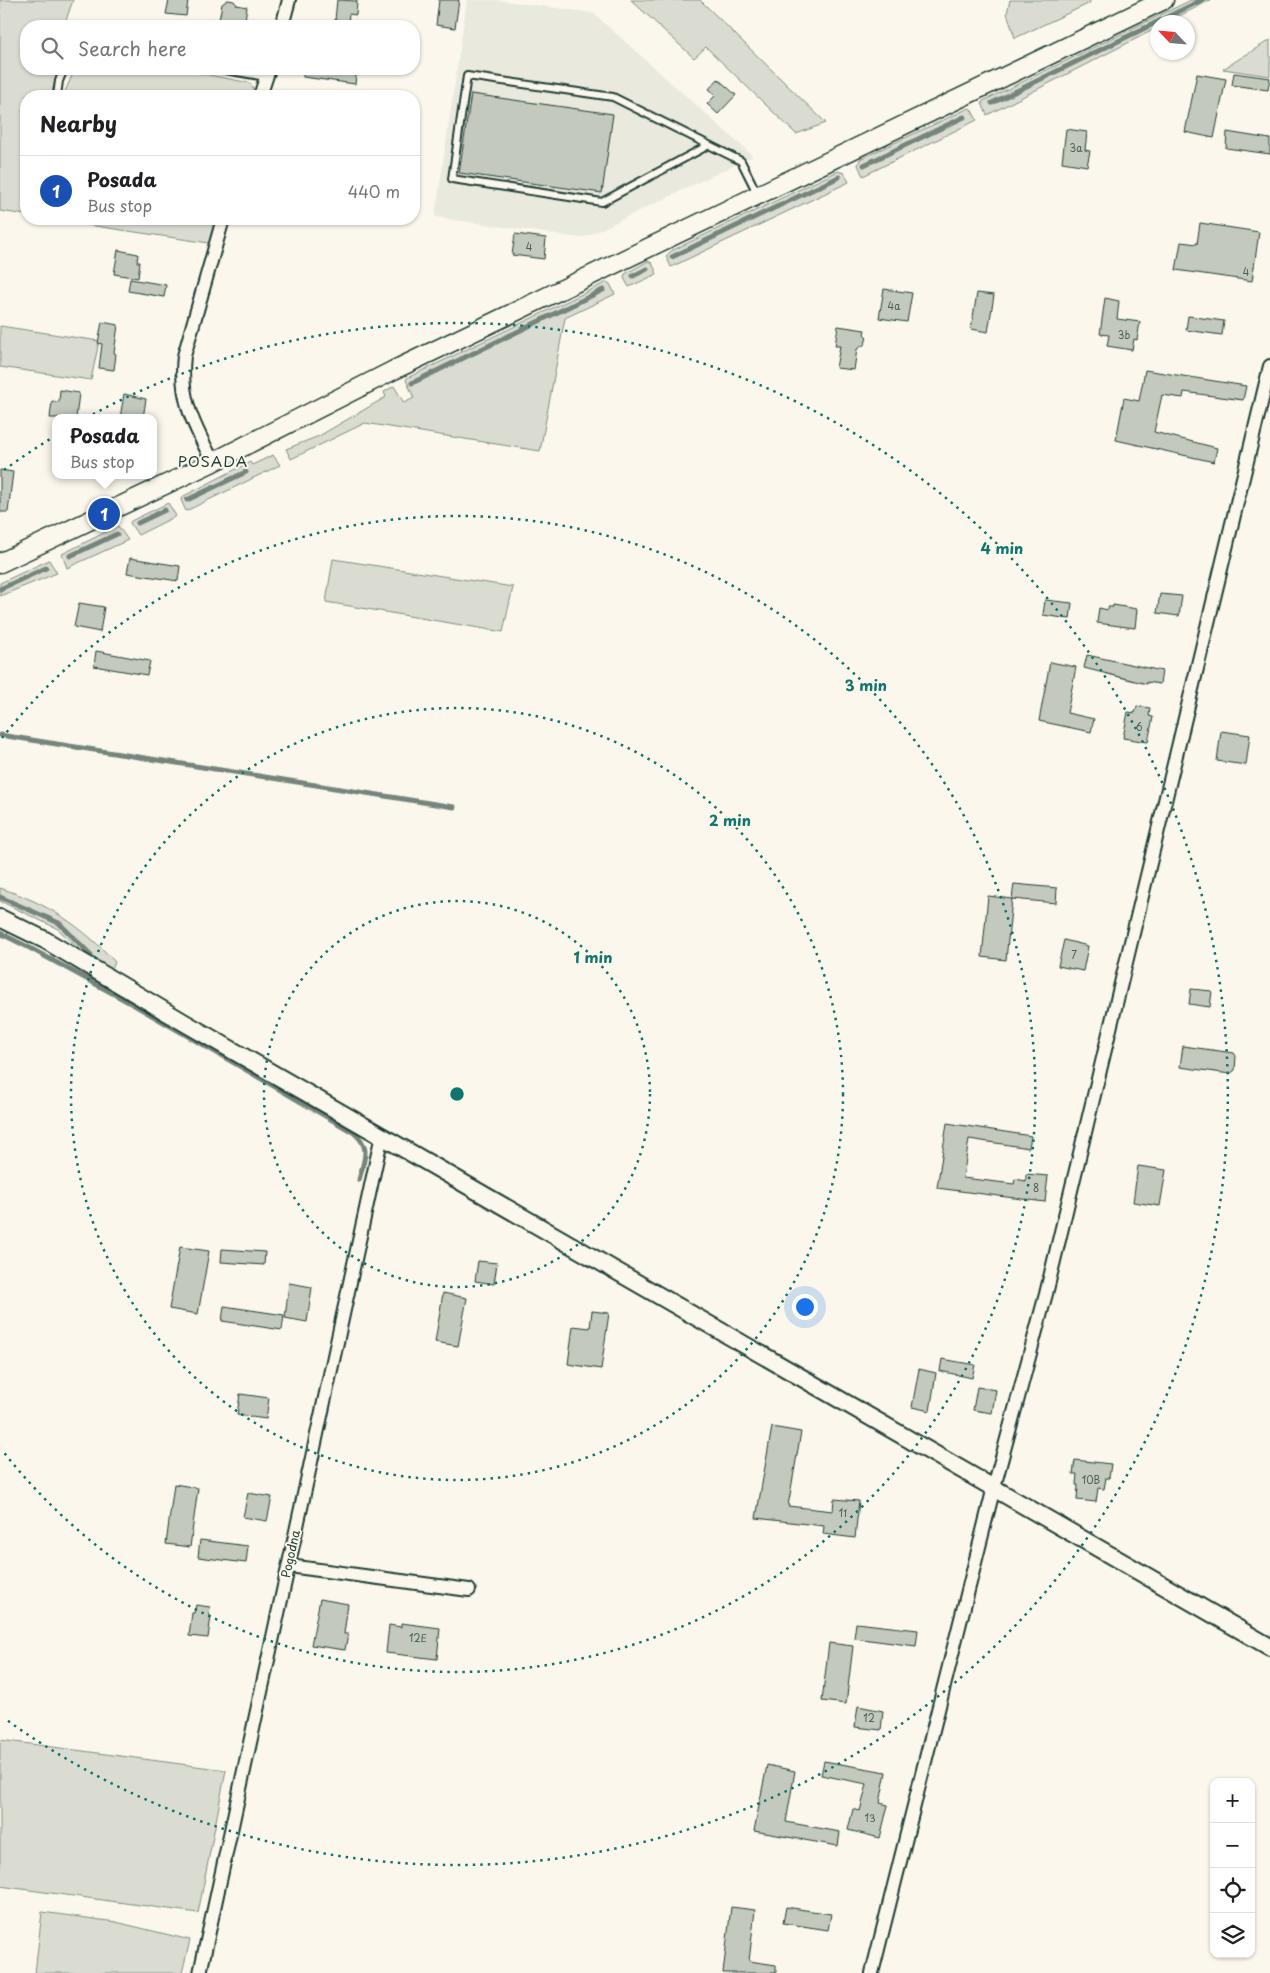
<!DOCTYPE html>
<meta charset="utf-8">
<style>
body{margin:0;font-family:"Playpen Sans",sans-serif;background:#f6f6f6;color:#202124}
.controls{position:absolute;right:15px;bottom:15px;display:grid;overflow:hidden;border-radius:10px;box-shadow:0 1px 4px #0004}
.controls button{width:45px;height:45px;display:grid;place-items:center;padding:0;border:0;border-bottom:1px solid #e0e0e0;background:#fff;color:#202124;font:25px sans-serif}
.compass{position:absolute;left:1150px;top:15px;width:45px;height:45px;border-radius:50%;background:#fff;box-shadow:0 1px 4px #0004;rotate:296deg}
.you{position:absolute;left:804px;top:1306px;width:18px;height:18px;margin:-12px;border:4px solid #fff;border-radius:50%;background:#1a73e8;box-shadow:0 0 0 8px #1a73e833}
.badge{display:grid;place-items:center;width:32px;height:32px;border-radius:50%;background:#d1495b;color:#fff;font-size:16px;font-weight:700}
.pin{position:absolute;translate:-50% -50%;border:2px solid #fff;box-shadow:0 1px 5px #0006}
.popup{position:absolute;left:52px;top:414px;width:105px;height:65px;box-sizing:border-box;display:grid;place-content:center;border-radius:10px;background:#fff;filter:drop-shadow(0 1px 4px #0005);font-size:16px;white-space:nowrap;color:#757577}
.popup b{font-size:19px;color:#202124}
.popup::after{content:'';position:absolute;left:50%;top:100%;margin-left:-10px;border:10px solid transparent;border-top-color:#fff}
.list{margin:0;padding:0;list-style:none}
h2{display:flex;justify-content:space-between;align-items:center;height:65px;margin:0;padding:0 20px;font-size:21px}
h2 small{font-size:16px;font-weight:400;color:#757577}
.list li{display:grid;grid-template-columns:32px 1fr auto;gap:15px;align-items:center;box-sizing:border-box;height:70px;padding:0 20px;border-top:1px solid #e0e0e0}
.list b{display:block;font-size:19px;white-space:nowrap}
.list p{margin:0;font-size:16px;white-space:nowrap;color:#757577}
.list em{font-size:16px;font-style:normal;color:#757577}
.icon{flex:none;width:28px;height:28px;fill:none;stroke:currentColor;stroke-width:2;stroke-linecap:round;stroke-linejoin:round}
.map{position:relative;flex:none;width:1270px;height:1973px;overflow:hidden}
.search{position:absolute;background:#fff;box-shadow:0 1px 4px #0004;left:20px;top:20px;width:400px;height:55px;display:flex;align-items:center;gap:12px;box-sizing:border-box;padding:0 18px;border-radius:20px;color:#757577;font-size:19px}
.panel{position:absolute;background:#fff;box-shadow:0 1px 4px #0004;left:20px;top:90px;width:400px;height:135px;border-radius:20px}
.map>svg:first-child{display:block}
.built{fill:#eae9de}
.green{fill:#dbdcd1;stroke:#7d8c82}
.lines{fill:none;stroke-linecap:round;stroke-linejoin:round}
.stream{stroke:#74847b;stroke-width:5}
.building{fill:#c4c9be;stroke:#1f3d34}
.service-casing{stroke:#1f3d34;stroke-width:10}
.minor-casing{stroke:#1f3d34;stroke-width:16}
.tertiary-casing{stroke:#1f3d34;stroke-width:20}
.secondary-casing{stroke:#1f3d34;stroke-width:21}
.service{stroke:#fbf7ec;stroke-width:6}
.minor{stroke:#fbf7ec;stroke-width:12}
.tertiary{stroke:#fbf7ec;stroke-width:16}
.secondary{stroke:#fbf7ec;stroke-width:18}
.ring{fill:none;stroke:#0f766e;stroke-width:2.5;stroke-dasharray:2.5 5}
.labels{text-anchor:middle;stroke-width:4;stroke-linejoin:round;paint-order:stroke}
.number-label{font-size:10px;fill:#486056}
.street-label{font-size:12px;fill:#1f3d34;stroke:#fbf7ec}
.quarter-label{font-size:15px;letter-spacing:1px;fill:#1f3d34;stroke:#fbf7ec}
.centre{fill:#0f766e;stroke:#fbf7ec;stroke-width:2.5}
.ring-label{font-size:15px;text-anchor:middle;font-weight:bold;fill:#0f766e;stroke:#fbf7ec;stroke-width:4;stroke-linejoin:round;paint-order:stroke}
</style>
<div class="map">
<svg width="1270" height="1973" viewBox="0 0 1270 1973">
<rect width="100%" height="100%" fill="#fbf7ec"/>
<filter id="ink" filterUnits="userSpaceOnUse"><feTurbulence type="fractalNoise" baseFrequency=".02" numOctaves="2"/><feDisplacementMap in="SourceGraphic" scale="10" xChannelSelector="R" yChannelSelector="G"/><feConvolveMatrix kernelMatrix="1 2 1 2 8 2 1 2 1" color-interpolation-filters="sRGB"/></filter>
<g filter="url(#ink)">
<!-- built -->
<path class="built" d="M467,0H496L593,13L753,156L585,237L579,238L435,217Z"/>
<!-- green -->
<path class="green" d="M0,0H73L64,26H26V69H58L51,96H26V215L0,211Z
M631,0H700L826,123L796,134L706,47L694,58Z
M1010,0H1089L1090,3L1015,38L1007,13Z
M1191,0H1211L1167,22H1158L1157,28L987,115L982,103L983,101Z
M1270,40V76L1223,69Z
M75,69H179L250,83L253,88L252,96H63Z
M969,108L971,109L977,120L863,176L858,165L860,159Z
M838,171L844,173L849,182L671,267L666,256L671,251Z
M48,219H215L209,243Z
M648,261L652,263L657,274L629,287L624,278L625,274Z
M607,282L610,284L615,294L565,318L540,451L365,423L291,459L286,449L319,436L386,397L384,392L394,386L404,403L414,398L406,380L407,378Z
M0,326L99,341L91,380L0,367Z
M273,455L280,465L186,511L181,500L182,497L250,462L252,465Z
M168,503L176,516L138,535L130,523L131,521Z
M118,526L128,540L67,568L62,554Z
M333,559L513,587L503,632L326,602Z
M49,560L57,573L0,596V583Z
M0,888C47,903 82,926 115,962L111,972L84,954L58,929L0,901Z
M0,1740L226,1770L198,1913L0,1886Z
M42,1912L116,1922L190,1940L182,1973H35Z"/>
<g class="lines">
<!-- stream -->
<path class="stream" d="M992,103L1202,0
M864,165L964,117
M672,257L839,177
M633,276L647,269
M412,383L603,290
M187,500L246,472
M138,523L165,510
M70,556L117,534
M0,589L46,568
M0,735L454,807
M0,897L59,923L91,955
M0,933L28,947L136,1006L353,1132C372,1147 364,1159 359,1180"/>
</g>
<!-- building -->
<path class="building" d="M169,0H188L186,16L166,14Z
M228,0L234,1L237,5L247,7L244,26H218L222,4Z
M337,0L357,1L356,15L349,14L348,22L335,20Z
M439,0H459L455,28L436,25Z
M303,69H357L355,84L303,77Z
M1234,73L1270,78L1268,90L1232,85Z
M1197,74L1226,79L1214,138L1185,132Z
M718,79L736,95L718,114L707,104L716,95L709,89Z
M471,94L613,114L602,193L459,173Z
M1066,129L1087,132L1085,150L1090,151L1087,166L1062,162Z
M1227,132L1270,139V154L1226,148Z
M1200,223L1259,232L1252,281L1176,270L1181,242L1197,244Z
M515,234L546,238L544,259L512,255Z
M118,250L138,254L137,262H140L138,278L114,274Z
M130,279L166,285L164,297L128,291Z
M884,289L912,293L907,322L879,318Z
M977,293L994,295L988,332L971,329Z
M1105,298L1119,301L1117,319L1140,322L1137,340L1134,339L1132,350L1107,346L1109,335L1100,334Z
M1188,316L1224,321L1222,335L1186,330Z
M102,322L118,325L114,353L116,354L114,370L99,368L102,344L98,343Z
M838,326L865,330L864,334L867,337L865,344L857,349L854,370L836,368L840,346H835Z
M1145,370L1246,386L1243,400L1184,392L1183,398L1162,395L1154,432L1217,448L1214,462L1116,440L1124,398L1139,401Z
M60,390L79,393L76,418H50L52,401L59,402Z
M124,394L146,399L143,418H120Z
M0,470L13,472L8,512H0Z
M130,558L180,566L178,581L127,573Z
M1160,594L1182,596L1179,616L1157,613Z
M1045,600L1072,603L1070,619L1043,615Z
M79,603L104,607L100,632L74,627Z
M1113,605L1137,609L1135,628L1097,623L1099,608L1108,610V607H1113Z
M96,651L150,661L147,675L94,666Z
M1087,655L1162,671L1160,684L1147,682V684L1084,668Z
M1050,662L1076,667L1067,713L1094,719L1091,732L1039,721Z
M1137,706L1150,708L1149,716L1153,717L1148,742L1123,738L1128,712L1135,713Z
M1221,731L1250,735L1246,765L1217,761Z
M1014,884L1057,888L1056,903L1012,899Z
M988,896L1012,899L1006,960L982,957Z
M1064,940L1088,946L1083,971L1058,966Z
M1191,989L1212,991L1210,1007L1189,1004Z
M1183,1046L1234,1053L1236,1056L1235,1070L1230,1074L1180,1067Z
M947,1123L1031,1136L1029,1148L969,1139L963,1178L1014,1184L1015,1179L1026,1181V1174L1048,1176L1045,1202L937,1188Z
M1138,1166L1166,1170L1160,1206L1133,1202Z
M180,1247L209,1251L198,1314L169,1309Z
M222,1249L265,1252L264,1265L221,1262Z
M478,1261L497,1263L494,1284L475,1281Z
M289,1283L312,1287L307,1322L285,1318Z
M443,1293L467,1298L458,1346L435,1342Z
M224,1306L284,1315L282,1330L222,1321Z
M592,1311L609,1313L601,1369L568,1364L573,1326L590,1328Z
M942,1359L975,1365L972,1378L940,1371Z
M919,1369L936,1373L930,1411L912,1407Z
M977,1387L996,1390L992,1413L973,1410Z
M240,1394L269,1398L266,1419L237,1415Z
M772,1427L801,1432L788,1506L833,1511L834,1499L859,1501L855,1538L823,1534L824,1526L756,1518Z
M1075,1460L1111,1464L1109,1478H1106L1104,1489L1098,1488L1096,1502L1077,1500L1078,1485H1076L1077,1474H1073Z
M174,1484L198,1488L190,1547L166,1544Z
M248,1493L272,1497L267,1521L243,1517Z
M200,1540L248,1546L246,1563L198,1557Z
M320,1599L348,1604L344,1634H348L345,1650L311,1645Z
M196,1605L210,1607L209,1615L211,1616L208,1638L189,1636L192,1613H194Z
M401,1623L440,1628L437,1659L386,1653L389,1625L401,1627Z
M856,1623L918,1630L916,1646L854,1638Z
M829,1643L853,1646L846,1704L822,1701Z
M858,1706L883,1711L881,1730L855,1727Z
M824,1761L886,1772L880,1803L888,1805L880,1838L848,1830L853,1809L860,1811L867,1784L821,1775Z
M767,1765L795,1771L786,1822L840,1832L838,1846L754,1831Z
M731,1907L755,1910L749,1961L776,1965V1973H723Z
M786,1907L831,1914L828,1930L783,1923Z"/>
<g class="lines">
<defs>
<path id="service" d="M219,69L266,77
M57,96L59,81L64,69
M709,145L602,202L452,179L467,76L613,97L741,161L758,195"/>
<path id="minor" d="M282,26L289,0
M260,96L269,69
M213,462C194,425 179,399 184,356L223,219
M289,1566L469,1590
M200,1973L382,1135
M872,1973L994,1487L1046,1294L1270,366"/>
<path id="tertiary" d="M0,918L45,940L185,1023L1270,1647"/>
<path id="secondary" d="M0,563L213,462L394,370L1164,0"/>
</defs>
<!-- service casing -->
<use href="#service" class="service-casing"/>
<!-- minor casing -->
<use href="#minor" class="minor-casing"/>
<!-- tertiary casing -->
<use href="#tertiary" class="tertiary-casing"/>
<!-- secondary casing -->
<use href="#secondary" class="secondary-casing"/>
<!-- service -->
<use href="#service" class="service"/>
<!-- minor -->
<use href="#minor" class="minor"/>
<!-- tertiary -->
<use href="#tertiary" class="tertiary"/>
<!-- secondary -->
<use href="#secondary" class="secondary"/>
</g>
</g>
<!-- distance rings -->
<g class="ring">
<circle cx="457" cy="1094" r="193"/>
<circle cx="457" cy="1094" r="386"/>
<path d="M2 738A578 578 0 1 1 2 1450"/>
<path d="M4 470A771 771 0 1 1 4 1718"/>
</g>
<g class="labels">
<!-- number labels -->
<g class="number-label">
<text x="1076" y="152">3a</text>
<text x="529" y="251">4</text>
<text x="1246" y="276">4</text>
<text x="894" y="310">4a</text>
<text x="1124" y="339">3b</text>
<text x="1139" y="731">6</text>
<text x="1074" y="959">7</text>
<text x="1036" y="1192">8</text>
<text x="1091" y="1484">10B</text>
<text x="843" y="1517">11</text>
<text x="418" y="1642">12E</text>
<text x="869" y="1722">12</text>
<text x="870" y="1822">13</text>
</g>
<!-- street labels -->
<g class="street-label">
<text transform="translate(291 1554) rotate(-78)" y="4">Pogodna</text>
</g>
<!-- quarter labels -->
<g class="quarter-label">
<text x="213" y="467">POSADA</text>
</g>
</g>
<circle cx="457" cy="1094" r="8" class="centre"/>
<g class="ring-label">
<text x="1002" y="554">4 min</text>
<text x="866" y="691">3 min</text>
<text x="730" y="826">2 min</text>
<text x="593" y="963">1 min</text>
</g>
</svg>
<div class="controls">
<button>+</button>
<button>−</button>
<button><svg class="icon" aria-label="locate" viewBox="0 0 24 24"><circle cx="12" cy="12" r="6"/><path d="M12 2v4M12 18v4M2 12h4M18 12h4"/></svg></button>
<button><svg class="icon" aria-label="layers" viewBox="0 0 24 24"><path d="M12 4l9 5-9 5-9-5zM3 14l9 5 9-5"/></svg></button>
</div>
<svg class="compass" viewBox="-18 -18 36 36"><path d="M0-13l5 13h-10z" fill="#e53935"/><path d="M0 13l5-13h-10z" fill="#757577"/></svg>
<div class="you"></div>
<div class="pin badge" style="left:104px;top:514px;background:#1a4fb4">1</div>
<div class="popup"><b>Posada</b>Bus stop</div>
<div class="search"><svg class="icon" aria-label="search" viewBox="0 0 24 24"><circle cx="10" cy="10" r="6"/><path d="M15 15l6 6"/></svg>Search here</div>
<section class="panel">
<h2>Nearby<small></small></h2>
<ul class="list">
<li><span class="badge" style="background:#1a4fb4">1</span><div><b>Posada</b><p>Bus stop</p></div><em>440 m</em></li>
</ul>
</section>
</div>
